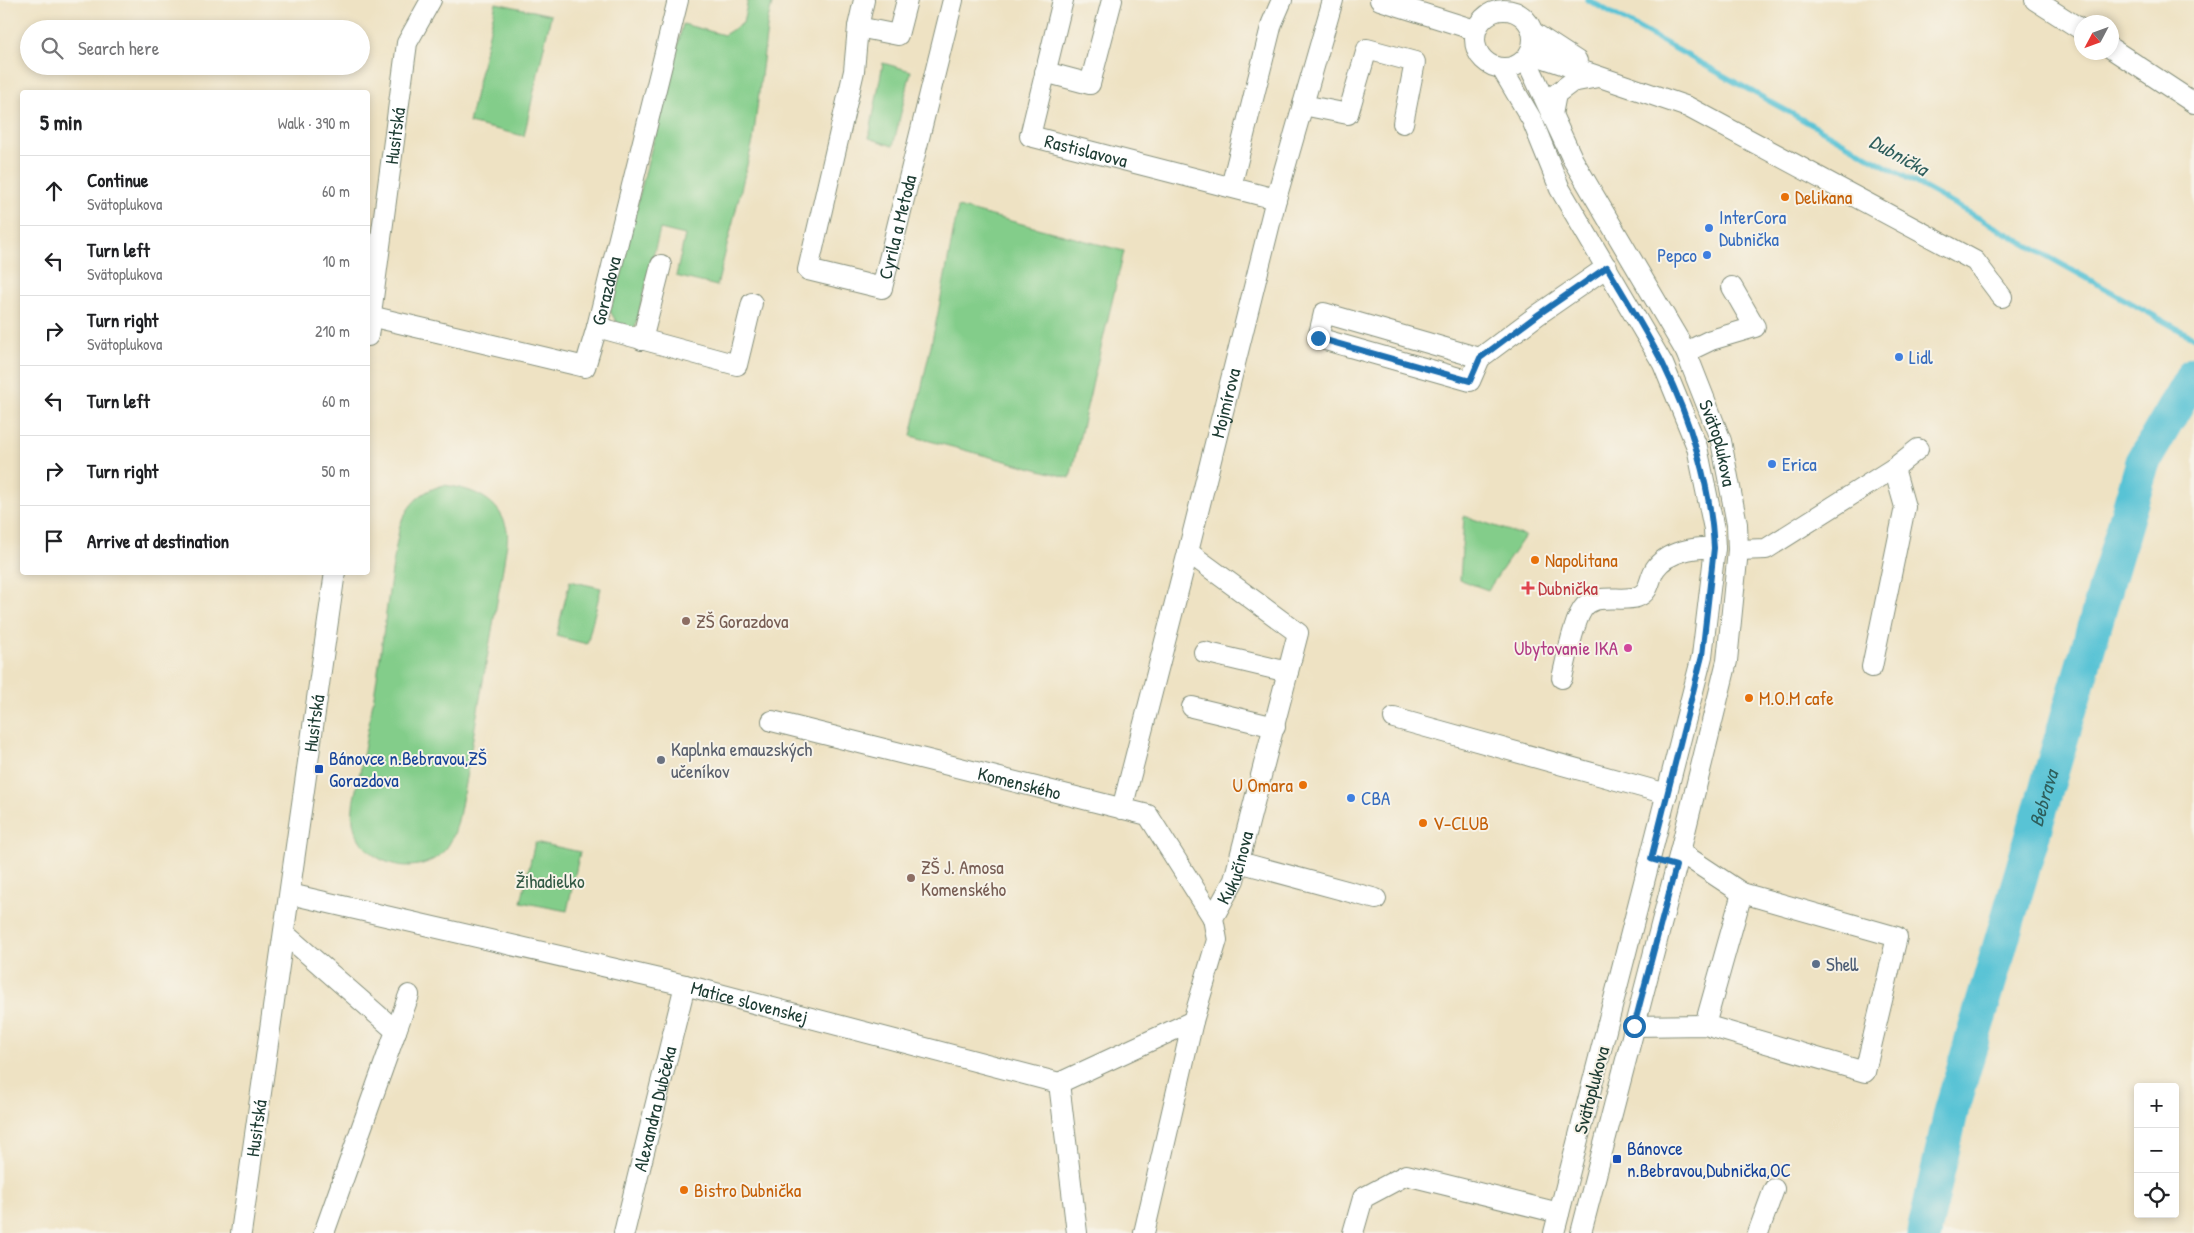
<!DOCTYPE html>
<meta charset="utf-8">
<style>
body{margin:0;font-family:"Patrick Hand",sans-serif;background:#f2f2f2;color:#202124}
.controls{position:absolute;right:15px;bottom:15px;display:grid;overflow:hidden;border-radius:5px;box-shadow:0 2px 8px #0003}
.controls button{width:45px;height:45px;display:grid;place-items:center;padding:0;border:0;border-bottom:1px solid #e0e0e0;background:#fff;color:#202124;font:25px sans-serif}
.compass{position:absolute;left:2074px;top:15px;width:45px;height:45px;border-radius:50%;background:#fff;box-shadow:0 2px 8px #0003;rotate:229deg}
.stop{position:absolute;width:15px;height:15px;margin:-11px;border:4px solid #1f6fb2;border-radius:50%;background:#fff}
.stop.end{background:#1f6fb2;border-color:#fff;box-shadow:0 1px 5px #0008}
.list{margin:0;padding:0;list-style:none}
h2{display:flex;justify-content:space-between;align-items:center;height:65px;margin:0;padding:0 20px;font-size:21px}
h2 small{font-size:16px;font-weight:400;color:#757577}
.list li{display:grid;grid-template-columns:32px 1fr auto;gap:15px;align-items:center;box-sizing:border-box;height:70px;padding:0 20px;border-top:1px solid #e0e0e0}
.list b{display:block;font-size:19px;white-space:nowrap}
.list p{margin:0;font-size:16px;white-space:nowrap;color:#757577}
.list em{font-size:16px;font-style:normal;color:#757577}
.icon{flex:none;width:28px;height:28px;fill:none;stroke:currentColor;stroke-width:2;stroke-linecap:round;stroke-linejoin:round}
.map{position:relative;flex:none;width:2194px;height:1233px;overflow:hidden}
.search{position:absolute;background:#fff;box-shadow:0 2px 8px #0003;left:20px;top:20px;width:350px;height:55px;display:flex;align-items:center;gap:12px;box-sizing:border-box;padding:0 18px;border-radius:28px;color:#757577;font-size:19px}
.panel{position:absolute;background:#fff;box-shadow:0 2px 8px #0003;left:20px;top:90px;width:350px;height:485px;border-radius:5px}
.map>svg:first-child{display:block}
.green{fill:#83cd8a;stroke:#51855f}
.lines{fill:none;stroke-linecap:round;stroke-linejoin:round}
.stream{stroke:#59c3d5;stroke-width:5.5}
.river{stroke:#59c3d5;stroke-width:35}
.minor-casing{stroke:#86907c;stroke-width:22}
.minor{stroke:#fff;stroke-width:20}
.route{stroke:#1f6fb2;stroke-width:6}
.food-dot{fill:#e8710a;stroke:#f7f3e8;stroke-width:2}
.shop-dot{fill:#3f7fe0;stroke:#f7f3e8;stroke-width:2}
.health-dot{fill:#e0444e;stroke:#f7f3e8;stroke-width:2}
.education-dot{fill:#8d6e63;stroke:#f7f3e8;stroke-width:2}
.hotel-dot{fill:#d1479c;stroke:#f7f3e8;stroke-width:2}
.worship-dot{fill:#6b7280;stroke:#f7f3e8;stroke-width:2}
.transit-dot{fill:#1a4fb4;stroke:#f7f3e8;stroke-width:2}
.service-dot{fill:#5c6f8a;stroke:#f7f3e8;stroke-width:2}
.labels{text-anchor:middle;stroke-width:4;stroke-linejoin:round;paint-order:stroke}
.street-label{font-size:19px;fill:#1f3d34;stroke:#f7f3e8}
.food-label{font-size:19px;fill:#c56008;stroke:#f7f3e8;text-anchor:start}
.shop-label{font-size:19px;fill:#366cbe;stroke:#f7f3e8;text-anchor:start}
.health-label{font-size:19px;fill:#be3a42;stroke:#f7f3e8;text-anchor:start}
.education-label{font-size:19px;fill:#785e54;stroke:#f7f3e8;text-anchor:start}
.hotel-label{font-size:19px;fill:#b23c85;stroke:#f7f3e8;text-anchor:end}
.worship-label{font-size:19px;fill:#5b616d;stroke:#f7f3e8;text-anchor:start}
.transit-label{font-size:19px;fill:#164399;stroke:#f7f3e8;text-anchor:start}
.park-label{font-size:19px;fill:#335a45;stroke:#f7f3e8}
.service-label{font-size:19px;fill:#4e5e75;stroke:#f7f3e8;text-anchor:start}
.water-label{font-size:20px;font-style:italic;fill:#2e5e5c;stroke:#f7f3e8}
</style>
<div class="map">
<svg width="2194" height="1233" viewBox="0 0 2194 1233">
<rect width="100%" height="100%" fill="#f7f3e8"/>
<filter id="ink" filterUnits="userSpaceOnUse"><feTurbulence type="fractalNoise" baseFrequency=".02" numOctaves="2"/><feDisplacementMap in="SourceGraphic" scale="10" xChannelSelector="R" yChannelSelector="G"/><feConvolveMatrix kernelMatrix="1 2 1 2 8 2 1 2 1" color-interpolation-filters="sRGB"/></filter>
<filter id="wash" filterUnits="userSpaceOnUse"><feTurbulence type="fractalNoise" baseFrequency=".0096" numOctaves="4" result="noise"/><feDisplacementMap in="SourceGraphic" scale="20" xChannelSelector="R" yChannelSelector="G"/><feGaussianBlur stdDeviation="1.12" result="paint"/><feColorMatrix in="noise" values="0 0 0 0 0 0 0 0 0 0 0 0 0 0 0 0 0 1.4 0 .05"/><feComposite in="paint" operator="in"/></filter>
<g filter="url(#wash)">
<rect width="100%" height="100%" fill="#eee2c3"/>
<!-- green -->
<path class="green" d="M748,0H773L768,20L753,141L717,286L676,276L685,235L660,229L635,328L617,323L610,311L683,24L724,35L743,23Z
M496,3L551,15L524,136L469,123Z
M883,63L911,71L893,146L869,138Z
M958,207L1124,251L1070,478L911,436L938,313Z
M444,485C473,489 500,499 507,530C509,539 505,552 504,562L461,806C458,822 454,843 441,854C411,880 358,861 353,821C351,804 357,788 360,772C365,745 370,718 375,690C384,636 389,580 400,525C409,503 421,491 444,485Z
M1464,516L1525,536L1488,590L1460,580Z
M570,581L601,588L587,644L556,636Z
M535,842L580,852L567,911L521,902Z"/>
<g class="lines">
<!-- stream -->
<path class="stream" d="M1588,0L2194,338"/>
<!-- river -->
<path class="river" id="s1" d="M1924,1233L1952,1108L2143,462L2194,374"/>
</g>
</g>
<g filter="url(#ink)">
<g class="lines">
<defs>
<g id="minor">
<path id="s2" d="M864,0L858,27L854,71L808,270L882,288L953,0"/>
<path id="s3" d="M1063,0L1030,136L1276,199"/>
<path d="M1380,0L1475,30"/>
<path d="M2035,0L2082,30"/>
<circle cx="1504" cy="39" r="29"/>
<path d="M858,27L898,35L907,0"/>
<path d="M1534,33L1577,61"/>
<path d="M2112,49L2194,103"/>
<path d="M1530,53L1688,107L1975,261L2002,297"/>
<path id="s4" d="M1526,59L1573,160L1686,352L1721,441L1737,524L1738,550L1727,661L1680,852L1581,1233"/>
<path d="M1502,69L1532,120L1560,189L1663,364L1697,447L1714,529L1715,548L1702,656L1554,1233"/>
<path d="M1045,72L1090,84L1112,0"/>
<path d="M1303,105L1348,114L1367,49L1415,62L1403,123"/>
<path d="M1552,115L1556,94L1572,82L1598,77"/>
<path d="M1231,187L1272,23L1282,0"/>
<path id="s5" d="M370,316L585,367L597,327L678,0"/>
<path d="M597,327L737,365L752,303"/>
<path id="s6" d="M368,336L407,43L431,0"/>
<path d="M642,340L661,265"/>
<path d="M1686,352L1711,340L1755,327L1732,287"/>
<path d="M1480,358L1324,313L1318,338L1470,381L1480,358L1539,314L1607,267"/>
<path d="M1738,550L1766,549L1894,468L1918,449"/>
<path d="M1204,652L1288,672"/>
<path d="M1872,667L1905,507L1894,468"/>
<path d="M1562,678C1566,662 1574,617 1585,606C1598,593 1622,602 1637,597C1651,592 1649,578 1655,569C1667,551 1695,547 1715,548"/>
<path d="M1192,707L1275,727"/>
<path d="M1394,718L1667,794"/>
<path id="s7" d="M772,721L1148,815L1213,918"/>
<path id="s8" d="M1122,809L1188,552L1276,199L1333,0"/>
<path d="M1239,862L1376,899"/>
<path id="s9" d="M290,894L685,985L1059,1083"/>
<path d="M285,934L396,1031L324,1233"/>
<path d="M1705,1025L1742,893"/>
<path d="M1634,1026L1705,1025L1865,1072L1897,937L1742,893L1680,852"/>
<path d="M396,1031L409,995"/>
<path d="M1059,1083L1077,1233"/>
<path d="M1059,1083L1193,1021"/>
<path id="s10" d="M241,1233L335,572"/>
<path id="s11" d="M624,1233L685,985"/>
<path id="s12" d="M1144,1233L1193,1021L1217,940L1213,918L1234,880L1298,633L1188,552"/>
<path d="M1353,1233L1363,1198L1406,1175L1559,1213"/>
<path d="M1758,1233L1774,1189"/>
</g>
</defs>
<!-- minor casing -->
<use href="#minor" class="minor-casing"/>
<!-- minor -->
<use href="#minor" class="minor"/>
</g>
</g>
<g class="lines" filter="url(#ink)">
<!-- route -->
<path class="route" d="M1318,338L1470,381L1480,358L1539,314L1607,267C1626,299 1646,331 1663,364C1690,419 1711,486 1714,548L1702,656L1651,859L1676,866L1634,1026"/>
</g>
<!-- markers -->
<g class="food-dot">
<circle cx="1785" cy="197" r="5"/>
<circle cx="1535" cy="560" r="5"/>
<circle cx="1749" cy="698" r="5"/>
<circle cx="1303" cy="785" r="5"/>
<circle cx="1423" cy="823" r="5"/>
<circle cx="684" cy="1190" r="5"/>
</g>
<g class="shop-dot">
<circle cx="1709" cy="228" r="5"/>
<circle cx="1707" cy="255" r="5"/>
<circle cx="1899" cy="357" r="5"/>
<circle cx="1772" cy="464" r="5"/>
<circle cx="1351" cy="798" r="5"/>
</g>
<path class="health-dot" d="M1525.5 580.5h5v5h5v5h-5v5h-5v-5h-5v-5h5z"/>
<g class="education-dot">
<circle cx="686" cy="621" r="5"/>
<circle cx="911" cy="878" r="5"/>
</g>
<circle class="hotel-dot" cx="1628" cy="648" r="5"/>
<circle class="worship-dot" cx="661" cy="760" r="5"/>
<g class="transit-dot">
<rect x="314" y="764" width="10" height="10" rx="2.5"/>
<rect x="1612" y="1154" width="10" height="10" rx="2.5"/>
</g>
<circle class="service-dot" cx="1816" cy="964" r="5"/>
<g class="labels">
<!-- street labels -->
<g class="street-label">
<text dy="7" stroke="none"><textPath href="#s6" startOffset="202">Husitská</textPath></text>
<text dy="7" stroke="none"><textPath href="#s3" startOffset="198">Rastislavova</textPath></text>
<text dy="7" stroke="none"><textPath href="#s2" startOffset="415">Cyrila a Metoda</textPath></text>
<text dy="7" stroke="none"><textPath href="#s5" startOffset="300">Gorazdova</textPath></text>
<text dy="7" stroke="none"><textPath href="#s8" startOffset="419">Mojmírova</textPath></text>
<text dy="7" stroke="none"><textPath href="#s4" startOffset="431">Svätoplukova</textPath></text>
<text dy="7" stroke="none"><textPath href="#s10" startOffset="515">Husitská</textPath></text>
<text dy="7" stroke="none"><textPath href="#s7" startOffset="255">Komenského</textPath></text>
<text dy="7" stroke="none"><textPath href="#s12" startOffset="380">Kukučínova</textPath></text>
<text dy="7" stroke="none"><textPath href="#s9" startOffset="472">Matice slovenskej</textPath></text>
<text transform="translate(1591 1090) rotate(-75)" y="7">Svätoplukova</text>
<text dy="7" stroke="none"><textPath href="#s11" startOffset="128">Alexandra Dubčeka</textPath></text>
<text dy="7" stroke="none"><textPath href="#s10" startOffset="106">Husitská</textPath></text>
</g>
<!-- food labels -->
<g class="food-label">
<text x="1795" y="204">Delikana</text>
<text x="1545" y="567">Napolitana</text>
<text x="1759" y="705">M.O.M cafe</text>
<text x="1293" y="792" text-anchor="end">U Omara</text>
<text x="1433" y="830">V-CLUB</text>
<text x="694" y="1197">Bistro Dubnička</text>
</g>
<!-- shop labels -->
<g class="shop-label">
<text x="1719" y="224">InterCora<tspan x="1719" dy="22">Dubnička</tspan></text>
<text x="1697" y="262" text-anchor="end">Pepco</text>
<text x="1909" y="364">Lidl</text>
<text x="1782" y="471">Erica</text>
<text x="1361" y="805">CBA</text>
</g>
<!-- health labels -->
<g class="health-label">
<text x="1538" y="595">Dubnička</text>
</g>
<!-- education labels -->
<g class="education-label">
<text x="696" y="628">ZŠ Gorazdova</text>
<text x="921" y="874">ZŠ J. Amosa<tspan x="921" dy="22">Komenského</tspan></text>
</g>
<!-- hotel labels -->
<g class="hotel-label">
<text x="1618" y="655">Ubytovanie IKA</text>
</g>
<!-- worship labels -->
<g class="worship-label">
<text x="671" y="756">Kaplnka emauzských<tspan x="671" dy="22">učeníkov</tspan></text>
</g>
<!-- transit labels -->
<g class="transit-label">
<text x="329" y="765">Bánovce n.Bebravou,ZŠ<tspan x="329" dy="22">Gorazdova</tspan></text>
<text x="1627" y="1155">Bánovce<tspan x="1627" dy="22">n.Bebravou,Dubnička,OC</tspan></text>
</g>
<!-- park labels -->
<g class="park-label">
<text x="550" y="888">Žihadielko</text>
</g>
<!-- service labels -->
<g class="service-label">
<text x="1826" y="971">Shell</text>
</g>
<!-- water labels -->
<g class="water-label">
<text transform="translate(1899 155) rotate(29)" y="7">Dubnička</text>
<text dy="7" stroke="none"><textPath href="#s1" startOffset="451">Bebrava</textPath></text>
</g>
</g>
</svg>
<div class="controls">
<button>+</button>
<button>−</button>
<button><svg class="icon" aria-label="locate" viewBox="0 0 24 24"><circle cx="12" cy="12" r="6"/><path d="M12 2v4M12 18v4M2 12h4M18 12h4"/></svg></button>
</div>
<svg class="compass" viewBox="-18 -18 36 36"><path d="M0-13l5 13h-10z" fill="#e53935"/><path d="M0 13l5-13h-10z" fill="#757577"/></svg>
<div class="stop" style="left:1634px;top:1026px"></div>
<div class="stop end" style="left:1318px;top:338px"></div>
<div class="search"><svg class="icon" aria-label="search" viewBox="0 0 24 24"><circle cx="10" cy="10" r="6"/><path d="M15 15l6 6"/></svg>Search here</div>
<section class="panel">
<h2>5 min<small>Walk · 390 m</small></h2>
<ul class="list">
<li><svg class="icon" aria-label="ahead" viewBox="0 0 24 24"><path d="M12 20V5M6 11l6-6 6 6"/></svg><div><b>Continue</b><p>Svätoplukova</p></div><em>60 m</em></li>
<li><svg class="icon" aria-label="left" viewBox="0 0 24 24"><path d="M17 20v-9H6M10 6l-5 5 5 5"/></svg><div><b>Turn left</b><p>Svätoplukova</p></div><em>10 m</em></li>
<li><svg class="icon" aria-label="right" viewBox="0 0 24 24"><path d="M7 20v-9h11M14 6l5 5-5 5"/></svg><div><b>Turn right</b><p>Svätoplukova</p></div><em>210 m</em></li>
<li><svg class="icon" aria-label="left" viewBox="0 0 24 24"><path d="M17 20v-9H6M10 6l-5 5 5 5"/></svg><div><b>Turn left</b></div><em>60 m</em></li>
<li><svg class="icon" aria-label="right" viewBox="0 0 24 24"><path d="M7 20v-9h11M14 6l5 5-5 5"/></svg><div><b>Turn right</b></div><em>50 m</em></li>
<li><svg class="icon" aria-label="arrive" viewBox="0 0 24 24"><path d="M6 21V4h12l-3 4 3 4H6"/></svg><div><b>Arrive at destination</b></div></li>
</ul>
</section>
</div>
